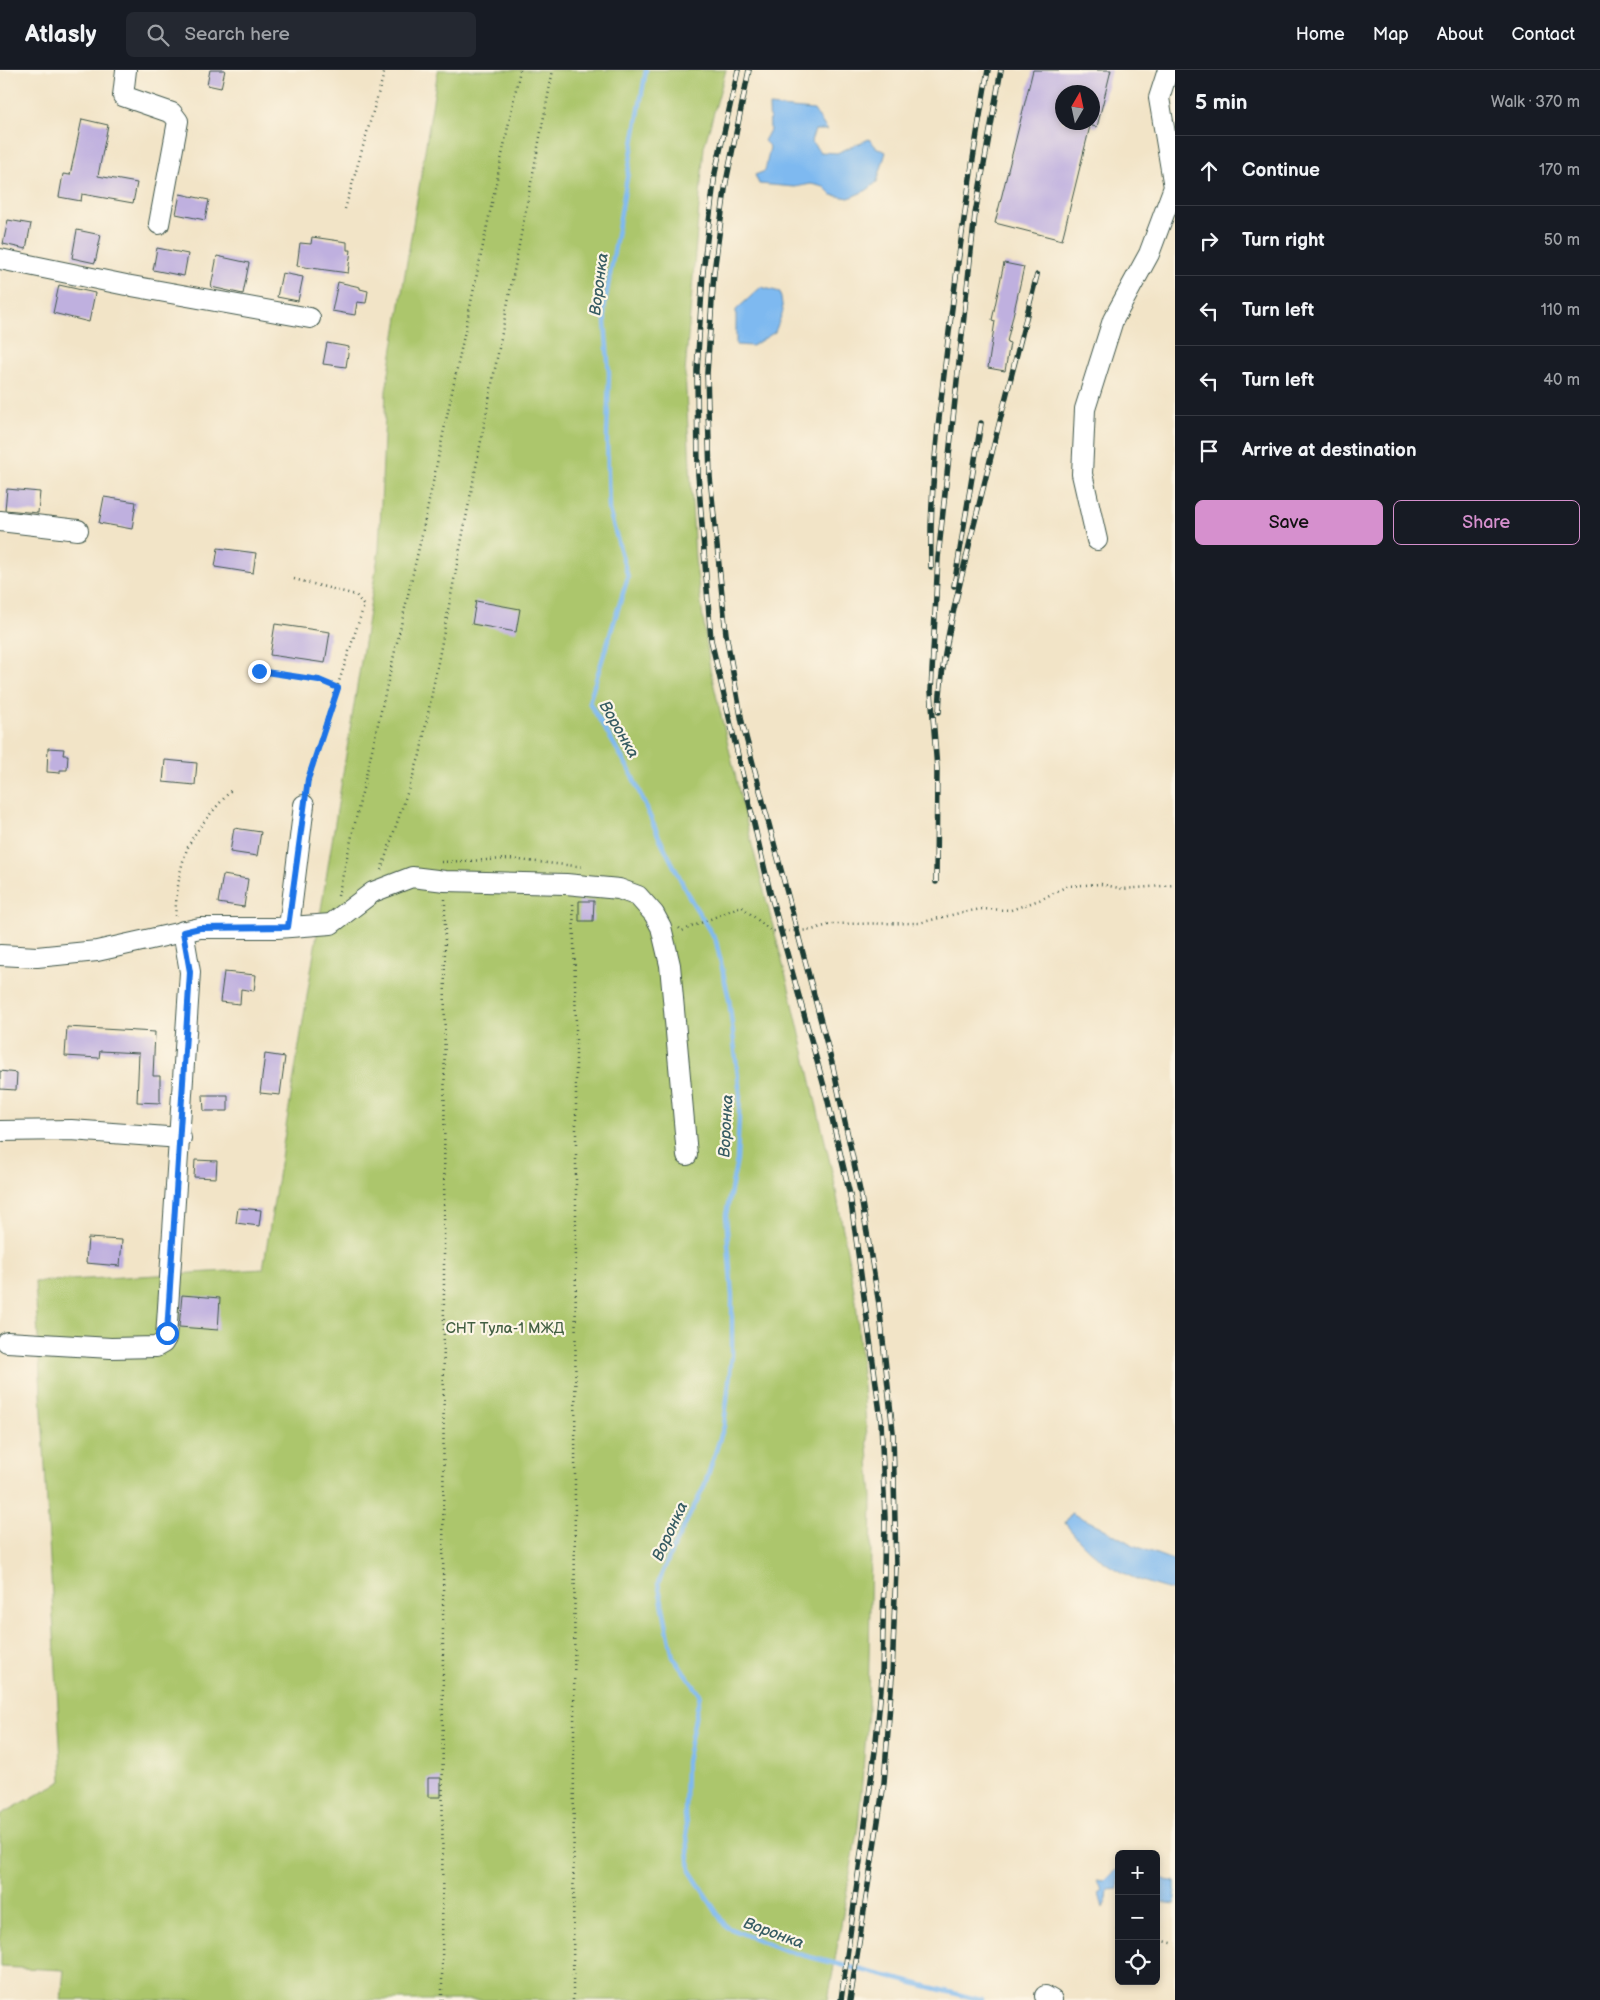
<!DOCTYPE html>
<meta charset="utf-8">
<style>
body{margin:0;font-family:"Balsamiq Sans",sans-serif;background:#242831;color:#f1f3f6}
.controls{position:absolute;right:15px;bottom:15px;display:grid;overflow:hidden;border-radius:8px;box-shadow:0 2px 8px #0003}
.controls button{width:45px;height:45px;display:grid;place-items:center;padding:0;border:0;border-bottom:1px solid #363941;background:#171b24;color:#f1f3f6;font:25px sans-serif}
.compass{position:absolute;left:1055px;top:15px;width:45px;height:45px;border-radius:50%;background:#171b24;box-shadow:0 2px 8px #0003;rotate:9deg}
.stop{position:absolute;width:15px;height:15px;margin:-11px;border:4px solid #1a73e8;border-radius:50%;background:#fff}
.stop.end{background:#1a73e8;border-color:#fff;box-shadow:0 1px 5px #0008}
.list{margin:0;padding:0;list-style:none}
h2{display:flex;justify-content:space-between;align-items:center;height:65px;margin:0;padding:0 20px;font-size:21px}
h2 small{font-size:16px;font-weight:400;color:#9ea1a6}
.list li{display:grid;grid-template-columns:32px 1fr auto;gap:15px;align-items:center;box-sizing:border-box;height:70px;padding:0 20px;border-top:1px solid #363941}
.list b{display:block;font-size:19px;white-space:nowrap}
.list em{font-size:16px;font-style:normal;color:#9ea1a6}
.actions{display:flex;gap:10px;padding:15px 20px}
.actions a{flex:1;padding:11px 0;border:1px solid #d690ce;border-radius:8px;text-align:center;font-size:18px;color:#d690ce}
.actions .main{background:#d690ce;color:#111}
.icon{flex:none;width:28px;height:28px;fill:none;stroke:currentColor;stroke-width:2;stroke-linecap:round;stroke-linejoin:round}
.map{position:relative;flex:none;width:1175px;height:1930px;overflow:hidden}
header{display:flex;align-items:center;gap:30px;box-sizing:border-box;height:70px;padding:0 25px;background:#171b24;border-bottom:1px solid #363941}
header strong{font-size:24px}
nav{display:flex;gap:28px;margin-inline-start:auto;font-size:18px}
.search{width:350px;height:45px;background:#242831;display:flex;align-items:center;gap:12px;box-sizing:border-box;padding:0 18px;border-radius:8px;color:#9ea1a6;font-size:19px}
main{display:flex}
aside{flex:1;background:#171b24}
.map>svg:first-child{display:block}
.green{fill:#acc66c;stroke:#668250}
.water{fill:#7eb9f0;stroke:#4e7b92}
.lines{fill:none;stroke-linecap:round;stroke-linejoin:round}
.stream{stroke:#7eb9f0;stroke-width:4.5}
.building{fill:#bfb0df}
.minor-casing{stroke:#3f564a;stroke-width:22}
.path{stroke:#3f564a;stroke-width:2.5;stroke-dasharray:1 4;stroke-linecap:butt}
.minor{stroke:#fff;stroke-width:20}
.rail-casing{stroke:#1f3d34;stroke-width:5.5}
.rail{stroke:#fcf5e5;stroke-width:4;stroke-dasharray:11;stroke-linecap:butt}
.route{stroke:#1a73e8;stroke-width:6}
.labels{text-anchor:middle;stroke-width:4.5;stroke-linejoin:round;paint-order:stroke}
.park-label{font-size:15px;fill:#425f42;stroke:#fcf5e5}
.water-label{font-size:16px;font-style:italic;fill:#375c63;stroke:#fcf5e5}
</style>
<header>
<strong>Atlasly</strong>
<div class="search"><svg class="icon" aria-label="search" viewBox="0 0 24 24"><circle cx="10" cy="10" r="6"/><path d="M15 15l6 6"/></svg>Search here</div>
<nav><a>Home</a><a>Map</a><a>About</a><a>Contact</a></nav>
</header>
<main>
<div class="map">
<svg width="1175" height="1930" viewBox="0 0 1175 1930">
<rect width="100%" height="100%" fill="#fcf5e5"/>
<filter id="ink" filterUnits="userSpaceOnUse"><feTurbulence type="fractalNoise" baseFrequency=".02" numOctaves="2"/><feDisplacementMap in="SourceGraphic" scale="10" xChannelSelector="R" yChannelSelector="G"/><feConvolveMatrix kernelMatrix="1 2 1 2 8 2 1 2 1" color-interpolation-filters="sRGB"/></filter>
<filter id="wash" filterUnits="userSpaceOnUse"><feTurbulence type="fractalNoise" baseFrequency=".0096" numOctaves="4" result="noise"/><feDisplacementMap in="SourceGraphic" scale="20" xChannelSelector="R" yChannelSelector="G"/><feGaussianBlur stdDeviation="1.12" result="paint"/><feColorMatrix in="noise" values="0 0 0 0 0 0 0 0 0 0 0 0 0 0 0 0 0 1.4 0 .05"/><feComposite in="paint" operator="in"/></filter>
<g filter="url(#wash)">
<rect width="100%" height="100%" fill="#f2e4c7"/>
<!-- green -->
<path class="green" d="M438,0H726L704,77L685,303L695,489L710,599L748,759L792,930L834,1110L856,1231L872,1427L868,1642L858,1757L828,1930H61L64,1900L0,1897V1745L62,1711L35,1212L263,1199L379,480L386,321Z"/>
<!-- water -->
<path class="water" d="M769,36L814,40L827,60H815L811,71L820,82L837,83L869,69L876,77L886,82L877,112L867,120L849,128L832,125L824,117L811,114L795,117L759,114L755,105L765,101L770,77L764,71L770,60Z
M761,217L780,222L783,241L775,262L752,276L736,275V240Z
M1071,1443L1099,1456L1133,1475L1175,1491V1521C1125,1508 1096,1494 1065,1453Z
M1116,1800H1119V1819L1108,1820L1107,1829L1103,1838L1099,1823L1103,1820L1096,1810L1104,1811Z
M1156,1804L1166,1810L1175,1812V1834L1158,1832Z"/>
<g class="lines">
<!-- stream -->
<path class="stream" d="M646,0L604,239L609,304L607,368L609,440L628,507L589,632L630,701L659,767L691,830L716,871L729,929L740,1024L737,1090L726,1145L732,1227V1285L724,1356L704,1417L673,1478L658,1513L673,1587L700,1624L686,1692L685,1744L690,1801L726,1857L786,1881L981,1930"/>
</g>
<g id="blocks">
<!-- building -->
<path class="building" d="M210,0H225L221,18L207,15Z
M1033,0H1111L1097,57L1092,56V22H1062V52H1091L1062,170L995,153Z
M82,49L108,55L98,106L137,113L133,133L82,124L81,131L59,127L63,104L70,105Z
M180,124L209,130L205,150L176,144Z
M8,150L31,154L26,179L3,174Z
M77,160L101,165L95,193L72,188Z
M312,167L347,172V180H351L348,203L297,196L300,173L311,174Z
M157,178L188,184L184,206L153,200Z
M217,186L249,193L243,224L211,217Z
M1004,193L1024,197L1007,272L1010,273L1005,301L988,298L995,251L992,250Z
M282,203L303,207L298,231L277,227Z
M338,212L360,217V219L368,221L366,233L357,232L355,245L332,241Z
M59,215L95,223L89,252L53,243Z
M327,273L349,277L346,297L323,294Z
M7,419L40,422L38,443L5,440Z
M104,427L136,432L132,459L99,453Z
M218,478L256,483L253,503L215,497Z
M476,531L520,539L516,562L472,554Z
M275,554L330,562L325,593L270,585Z
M48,678L64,679L63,685H68L67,700H60V703L47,702Z
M165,690L197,693L195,715L163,712Z
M234,758L261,762L257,786L230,782Z
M223,805L248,809L244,837L218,833Z
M579,831H594L593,851H579Z
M224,902L256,905L254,921L241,919L240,934L220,932Z
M67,957L155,962L153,1006H160V1033L137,1032L139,983L100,981L99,988L65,986Z
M265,984L285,987L280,1025L260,1023Z
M0,1001L17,1003L16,1020L0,1019Z
M203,1025H228V1041H204Z
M195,1090L217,1091L216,1108L194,1107Z
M238,1138L261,1140L259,1156L236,1153Z
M88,1168L122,1170L120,1196L86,1193Z
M182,1225L220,1228L218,1260L179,1257Z
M428,1708H441V1727H428Z"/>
</g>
</g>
<g filter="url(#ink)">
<use href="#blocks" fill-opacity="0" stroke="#3f564a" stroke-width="1"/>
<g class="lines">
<defs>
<path id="minor" d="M126,0L123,26L172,43L178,51L159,154
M0,189L126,215L310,248
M0,451L78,460
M1097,470L1082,404L1085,339L1113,250L1149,184L1174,117L1159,28L1168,0
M289,857L304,735
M0,885L37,887L97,881L200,858H277L331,854L373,822L412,807L445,811L566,814L619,819L638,826L654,844L661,857L670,895L687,1085
M0,1061L71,1060L181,1068
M7,1272L111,1278L156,1277L163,1273L166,1268L190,902L183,861
M1045,1926L1052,1930"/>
</defs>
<!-- minor casing -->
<use href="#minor" class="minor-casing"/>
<!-- path -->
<path class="path" d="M345,139L385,0
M294,509L356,525L364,536L322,663L307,719
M259,601L319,610L337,618
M441,792L509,789L585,797
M381,800L420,685L553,0
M338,826L421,469L520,0
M175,846C177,820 180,786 195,764C206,748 220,733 232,719
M679,858L682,861L741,836L771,861H797L812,860L831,854L919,853L964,842L982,839L1011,840L1042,829L1067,816L1101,814L1123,819L1175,815
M1116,1858L1119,1859
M1156,1869L1175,1874
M442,1930L445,829
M573,1930L576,1148V955L573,832"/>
<!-- minor -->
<use href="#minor" class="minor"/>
<defs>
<path id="rail" d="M738,0L715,103L703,202L697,301L698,404L711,570L770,822L827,1027L850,1125L881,1350L885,1448L882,1609L875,1681L841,1930
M749,0L726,112L714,202L707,303L710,407L726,564L742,652L833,997L860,1121L879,1234L893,1362L896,1498L892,1607L884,1713L850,1930
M931,497C929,419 940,339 949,262C960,174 972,87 988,0
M954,516L981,353
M939,642C941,581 959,519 973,459C994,374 1015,290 1037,205
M936,812L937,699L931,621L938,488L975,144L1001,0"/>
</defs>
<!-- rail casing -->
<use href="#rail" class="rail-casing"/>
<!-- rail -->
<use href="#rail" class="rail"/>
</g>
</g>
<g class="lines" filter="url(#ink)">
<!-- route -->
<path class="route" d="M167,1263L190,902L183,862L200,858L288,857L308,709L338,618L319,610L259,601"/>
</g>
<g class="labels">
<!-- park labels -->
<g class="park-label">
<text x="505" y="1263">СНТ Тула-1 МЖД</text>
</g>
<!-- water labels -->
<g class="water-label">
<text transform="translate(598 214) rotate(-83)" y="6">Воронка</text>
<text transform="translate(620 659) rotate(60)" y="6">Воронка</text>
<text transform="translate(725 1056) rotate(-87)" y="6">Воронка</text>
<text transform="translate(669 1461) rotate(-65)" y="6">Воронка</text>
<text transform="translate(774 1862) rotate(20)" y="6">Воронка</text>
</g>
</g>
</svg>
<div class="controls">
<button>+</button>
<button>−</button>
<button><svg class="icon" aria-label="locate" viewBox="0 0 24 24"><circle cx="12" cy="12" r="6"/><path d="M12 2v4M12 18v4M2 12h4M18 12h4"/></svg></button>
</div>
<svg class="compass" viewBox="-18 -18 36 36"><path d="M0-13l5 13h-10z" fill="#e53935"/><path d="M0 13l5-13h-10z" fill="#9ea1a6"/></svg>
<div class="stop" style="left:167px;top:1263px"></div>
<div class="stop end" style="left:259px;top:601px"></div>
</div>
<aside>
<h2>5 min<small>Walk · 370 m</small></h2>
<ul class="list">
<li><svg class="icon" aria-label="ahead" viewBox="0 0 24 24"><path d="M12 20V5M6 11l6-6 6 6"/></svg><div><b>Continue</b></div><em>170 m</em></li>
<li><svg class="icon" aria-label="right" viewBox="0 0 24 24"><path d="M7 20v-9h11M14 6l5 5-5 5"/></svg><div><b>Turn right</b></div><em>50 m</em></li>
<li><svg class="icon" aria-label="left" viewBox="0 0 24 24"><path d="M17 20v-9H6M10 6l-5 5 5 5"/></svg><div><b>Turn left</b></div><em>110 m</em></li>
<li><svg class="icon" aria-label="left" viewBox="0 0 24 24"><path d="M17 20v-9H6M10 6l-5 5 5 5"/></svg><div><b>Turn left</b></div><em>40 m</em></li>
<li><svg class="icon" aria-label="arrive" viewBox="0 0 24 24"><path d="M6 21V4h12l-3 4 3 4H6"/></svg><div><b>Arrive at destination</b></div></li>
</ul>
<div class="actions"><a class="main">Save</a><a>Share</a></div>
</aside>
</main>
